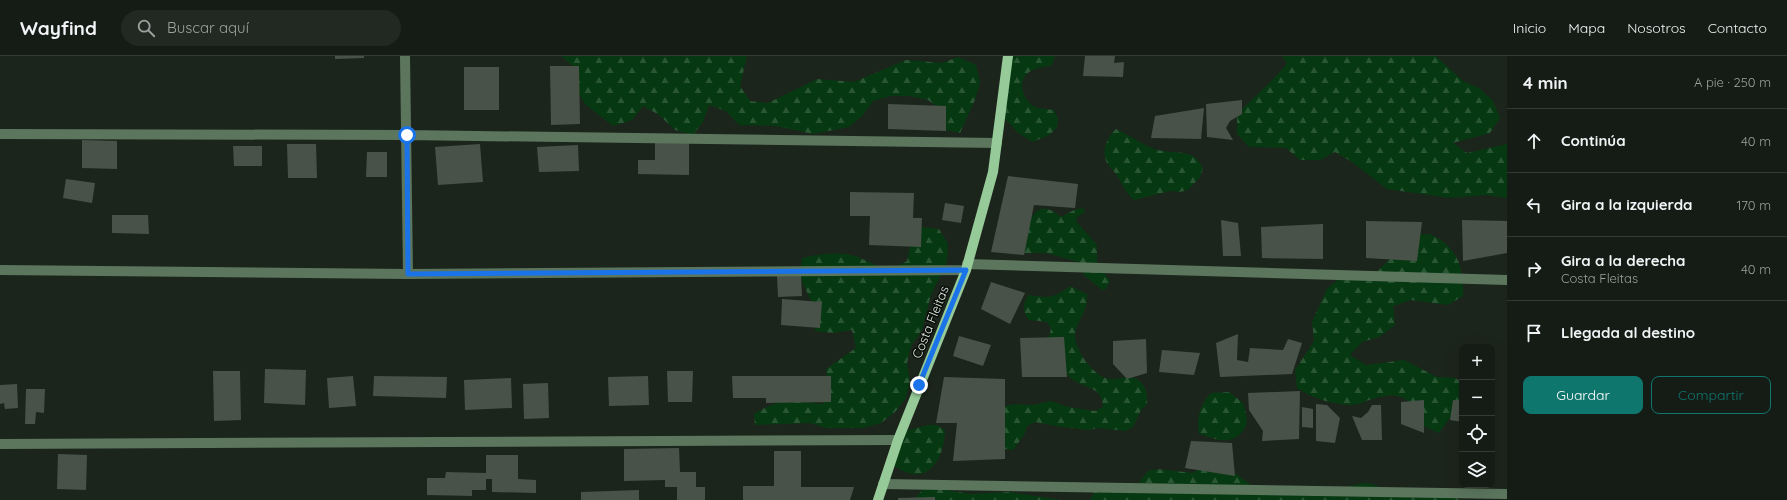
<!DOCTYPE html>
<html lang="es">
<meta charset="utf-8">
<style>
body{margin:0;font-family:Quicksand,sans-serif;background:#222922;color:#f1f3f6}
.controls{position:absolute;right:12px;bottom:12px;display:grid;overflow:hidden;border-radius:8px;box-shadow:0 4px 16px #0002}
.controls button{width:36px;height:36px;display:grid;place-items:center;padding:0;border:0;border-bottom:1px solid #343a34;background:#151c15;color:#f1f3f6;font:20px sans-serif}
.stop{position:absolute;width:12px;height:12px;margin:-9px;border:3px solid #1a73e8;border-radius:50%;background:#fff}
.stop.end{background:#1a73e8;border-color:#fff;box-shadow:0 1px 4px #0008}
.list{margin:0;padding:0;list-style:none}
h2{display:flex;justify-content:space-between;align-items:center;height:52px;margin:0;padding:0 16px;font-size:17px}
h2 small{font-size:13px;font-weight:400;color:#9da1a0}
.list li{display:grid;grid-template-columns:26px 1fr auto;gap:12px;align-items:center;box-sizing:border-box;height:64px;padding:0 16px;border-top:1px solid #343a34}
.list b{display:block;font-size:15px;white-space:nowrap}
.list p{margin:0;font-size:13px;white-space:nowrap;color:#9da1a0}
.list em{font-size:13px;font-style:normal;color:#9da1a0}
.actions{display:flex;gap:8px;padding:12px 16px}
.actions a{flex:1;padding:9px 0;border:1px solid #0f766e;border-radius:8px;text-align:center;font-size:14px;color:#0f766e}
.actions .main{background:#0f766e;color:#fff}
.icon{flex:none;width:22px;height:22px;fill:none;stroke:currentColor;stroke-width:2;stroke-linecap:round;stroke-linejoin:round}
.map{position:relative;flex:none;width:1507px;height:444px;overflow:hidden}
header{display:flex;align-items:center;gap:24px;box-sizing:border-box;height:56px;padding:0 20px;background:#151c15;border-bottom:1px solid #343a34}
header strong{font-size:19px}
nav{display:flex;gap:22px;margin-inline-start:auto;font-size:14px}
.search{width:280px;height:36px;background:#222922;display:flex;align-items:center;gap:10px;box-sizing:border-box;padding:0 14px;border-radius:22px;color:#9da1a0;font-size:15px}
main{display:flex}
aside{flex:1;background:#151c15}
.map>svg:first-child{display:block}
.forest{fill:url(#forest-firs)}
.building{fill:#485249}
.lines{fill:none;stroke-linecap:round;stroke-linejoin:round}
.minor{stroke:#5c765e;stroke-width:10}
.major{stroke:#96cb99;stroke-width:10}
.route{stroke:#1a73e8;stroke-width:5}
.labels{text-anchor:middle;stroke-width:3;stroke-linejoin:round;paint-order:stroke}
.street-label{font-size:13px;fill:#e5ebe5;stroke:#090d09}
</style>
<header>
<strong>Wayfind</strong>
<div class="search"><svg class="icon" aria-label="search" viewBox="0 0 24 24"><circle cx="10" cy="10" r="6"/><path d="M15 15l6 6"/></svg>Buscar aquí</div>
<nav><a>Inicio</a><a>Mapa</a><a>Nosotros</a><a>Contacto</a></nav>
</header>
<main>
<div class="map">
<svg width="1507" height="444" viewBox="0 0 1507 444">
<defs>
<pattern id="forest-firs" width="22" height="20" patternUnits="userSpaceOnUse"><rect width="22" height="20" fill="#063911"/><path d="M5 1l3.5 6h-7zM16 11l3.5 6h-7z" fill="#2a5634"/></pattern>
</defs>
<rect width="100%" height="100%" fill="#1c251c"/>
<!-- forest -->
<path class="forest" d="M561,0H747L740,30L750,45L768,47L817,23L854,26L906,4L942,7L958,1L976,9L980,26L975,44L960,77L941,73L943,55L928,44L909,40H891L873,45L863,59L849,71L813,78L776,70L739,69L726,55L709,49L703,66L693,79L675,74L659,59L643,50L632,64L613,70L585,48L575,31V12Z
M1012,0H1055L1052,9C1044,11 1031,12 1026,19C1017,28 1025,46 1035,51C1041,53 1049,53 1054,54L1058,63L1057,72L1049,79L1033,86L1018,77L1000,57Z
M1282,0H1436L1463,25L1479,32L1493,45L1500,62L1490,77L1453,87L1467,97L1507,88V142L1487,139L1449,142L1387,133L1352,106L1335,96L1320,104H1300L1286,92L1249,91L1237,78V59C1253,41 1272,27 1287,7Z
M1116,73C1129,79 1144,90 1158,94C1177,99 1195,91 1203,113L1200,121L1188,134L1180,136L1170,135L1134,144C1126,137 1124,131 1119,123C1116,117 1111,113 1107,107C1101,95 1107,81 1116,73Z
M1083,152L1085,156L1077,161L1076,165L1097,189V207L1110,225L1106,233L1102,234L1084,219L1082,210L1079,206L1046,197H1023C1025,185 1028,149 1047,153C1052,154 1057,158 1061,161L1074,154Z
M922,171L939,173L948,188L947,206L931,239L922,274L911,290L907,307L910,325L906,342L895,356L881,367L863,372H826L810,367L755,369L754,358C782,341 792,345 823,348L829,331L826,313L856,292L852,274L834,277L815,275L816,256L800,221L802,202C820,198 841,195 858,201C869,206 879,211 890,214L907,205L911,186Z
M1413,179C1419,179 1428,177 1432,179C1459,192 1464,214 1463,240L1448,249L1411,244L1393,250L1395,269L1379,281L1362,286L1350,299L1366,309L1404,304L1437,321L1455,322L1462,326V345L1439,377L1423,370C1409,340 1402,334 1369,344C1364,346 1357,349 1352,349C1333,349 1312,342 1297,332L1295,314L1314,285L1312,266L1327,233L1340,222L1376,217Z
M1070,230L1087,238C1089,257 1074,266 1075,282C1077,296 1095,323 1111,323C1117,324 1123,321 1129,321C1144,322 1148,336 1147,348L1141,354L1133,371L1125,375L1098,372L1089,374L1061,371L1035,366L1027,370L1024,379L1013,394L1004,393L996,352L1015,348L1033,349L1051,345L1068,351L1095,355L1103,351C1102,329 1085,334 1071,322C1061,312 1054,302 1046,290L1051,273L1047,266L1029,264C1022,255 1023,249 1028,239C1049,242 1053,243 1070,230Z
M1229,336L1243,347C1245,353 1247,360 1247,366C1247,369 1244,374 1242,376C1229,391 1214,382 1199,378C1196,363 1200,348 1211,337Z
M928,369H937L945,374C944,408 924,433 892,408L901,376Z
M1208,407L1225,410L1254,431H1346L1364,427L1373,428L1389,437L1454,441L1460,444H1090L1094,436L1137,429L1148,415L1158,413L1193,417Z
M925,431L971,438L1009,436L1062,444H913Z"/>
<!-- building -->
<path class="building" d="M335,0H364V2L335,3Z
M1085,0H1115L1114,7L1124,6L1123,21L1083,20Z
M550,10H579L580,68L551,69Z
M464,11H499V54H464Z
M1242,44V58L1230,65L1226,72L1233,84L1207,81L1206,48Z
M888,48L946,50V75L888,73Z
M1204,52L1201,83L1151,82L1155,60Z
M82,84L117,85V113L82,112Z
M655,87H689V119L638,118V104H655Z
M287,88H316L317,122H288Z
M480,88L483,126L438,129L435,91Z
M578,89L579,115L539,116L537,91Z
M233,90H262V110H234Z
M367,96H387V121H366Z
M1008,120L1078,128L1075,152L1034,149L1024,199L991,196Z
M66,123L95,127L92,147L63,142Z
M850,136L914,137L913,162H922L921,191L869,189L870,160H850Z
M945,147L964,150L961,167L942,164Z
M112,159H148L149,178L112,177Z
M1221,164L1238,167L1241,200H1223Z
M1462,164L1507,165V197L1463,205Z
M1366,165L1422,166L1417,205L1366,202Z
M1323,168V203L1262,202L1261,171Z
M777,220H801L802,240L778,241Z
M991,226L1025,237L1010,268L981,253Z
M782,243L822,246L820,272L781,269Z
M1238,278L1237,304L1248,306L1250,292L1283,294L1288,283L1302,287L1292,318L1220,321L1216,287Z
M959,280L991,289L983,310L953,300Z
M1064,281L1067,321H1022L1020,282Z
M1146,283L1147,317L1127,323L1113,308V285Z
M1162,294L1200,297L1194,319L1159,316Z
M265,313L306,314L305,349L264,347Z
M213,315H240L241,364L214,365Z
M667,315H693L692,346H668Z
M353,320L356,350L329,352L327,322Z
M374,320L447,321L446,342L373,340Z
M648,320L649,349L609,350L608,321Z
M732,320H831V346L766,347V342H733Z
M944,321L1005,323V403L953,405L957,367H936Z
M511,322L512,352L465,354L464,324Z
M548,327L549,362L524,363L523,328Z
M17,328L18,352L5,353L4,347L0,348V329Z
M26,333H45L44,357L36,356L35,368H25Z
M1300,335L1299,383L1262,385L1263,375L1249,354L1248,337Z
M1424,344V377L1401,368V346Z
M1453,344L1462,345V366L1450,364Z
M1316,348L1327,349L1340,362L1335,387L1316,385Z
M1372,349H1381L1382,384H1362L1352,360L1361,362L1368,356Z
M1302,351L1313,353V372L1302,371Z
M1191,385L1232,387L1235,420L1185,412Z
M679,392L680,416H696V431H705V444H677V431H665V424L624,425V393Z
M774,395H801V431H854L850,444H743V430H774Z
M58,398L87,399L86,434L57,433Z
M486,399H518V423L536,424V437L492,436V423H486V434H472V440L427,439V422H445L446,416L486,417Z
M639,434V444H581V436Z
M935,441V444H898V442Z"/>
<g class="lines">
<!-- minor -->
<path class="minor" d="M405,0L408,218
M0,78L407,79L997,87
M967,208L1507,224
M0,214L408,218L966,214
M0,388L898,384
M883,428L1507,438"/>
<!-- major -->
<path class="major" d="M878,444L898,384L966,214L993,116L1008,0"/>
</g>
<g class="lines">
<!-- route -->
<path class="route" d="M407,79L408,218L966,214L919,329"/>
</g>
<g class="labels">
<!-- street labels -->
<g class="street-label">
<text transform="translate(930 266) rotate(-68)" y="5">Costa Fleitas</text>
</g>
</g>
</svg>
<div class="controls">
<button>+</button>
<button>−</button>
<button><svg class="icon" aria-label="locate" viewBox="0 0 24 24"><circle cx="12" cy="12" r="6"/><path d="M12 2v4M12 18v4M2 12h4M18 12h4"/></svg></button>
<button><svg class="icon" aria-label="layers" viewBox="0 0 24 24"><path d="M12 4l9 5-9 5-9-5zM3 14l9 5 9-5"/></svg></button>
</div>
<div class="stop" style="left:407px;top:79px"></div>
<div class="stop end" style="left:919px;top:329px"></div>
</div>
<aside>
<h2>4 min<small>A pie · 250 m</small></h2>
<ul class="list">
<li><svg class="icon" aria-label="ahead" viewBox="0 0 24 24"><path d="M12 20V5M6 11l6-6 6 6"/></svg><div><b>Continúa</b></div><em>40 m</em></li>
<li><svg class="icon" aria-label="left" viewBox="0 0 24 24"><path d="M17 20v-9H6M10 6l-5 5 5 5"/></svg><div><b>Gira a la izquierda</b></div><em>170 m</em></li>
<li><svg class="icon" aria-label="right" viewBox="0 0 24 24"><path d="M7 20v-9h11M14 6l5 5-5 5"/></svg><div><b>Gira a la derecha</b><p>Costa Fleitas</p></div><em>40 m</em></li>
<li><svg class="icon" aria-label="arrive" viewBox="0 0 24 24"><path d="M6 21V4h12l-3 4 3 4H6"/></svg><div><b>Llegada al destino</b></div></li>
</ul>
<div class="actions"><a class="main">Guardar</a><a>Compartir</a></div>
</aside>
</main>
